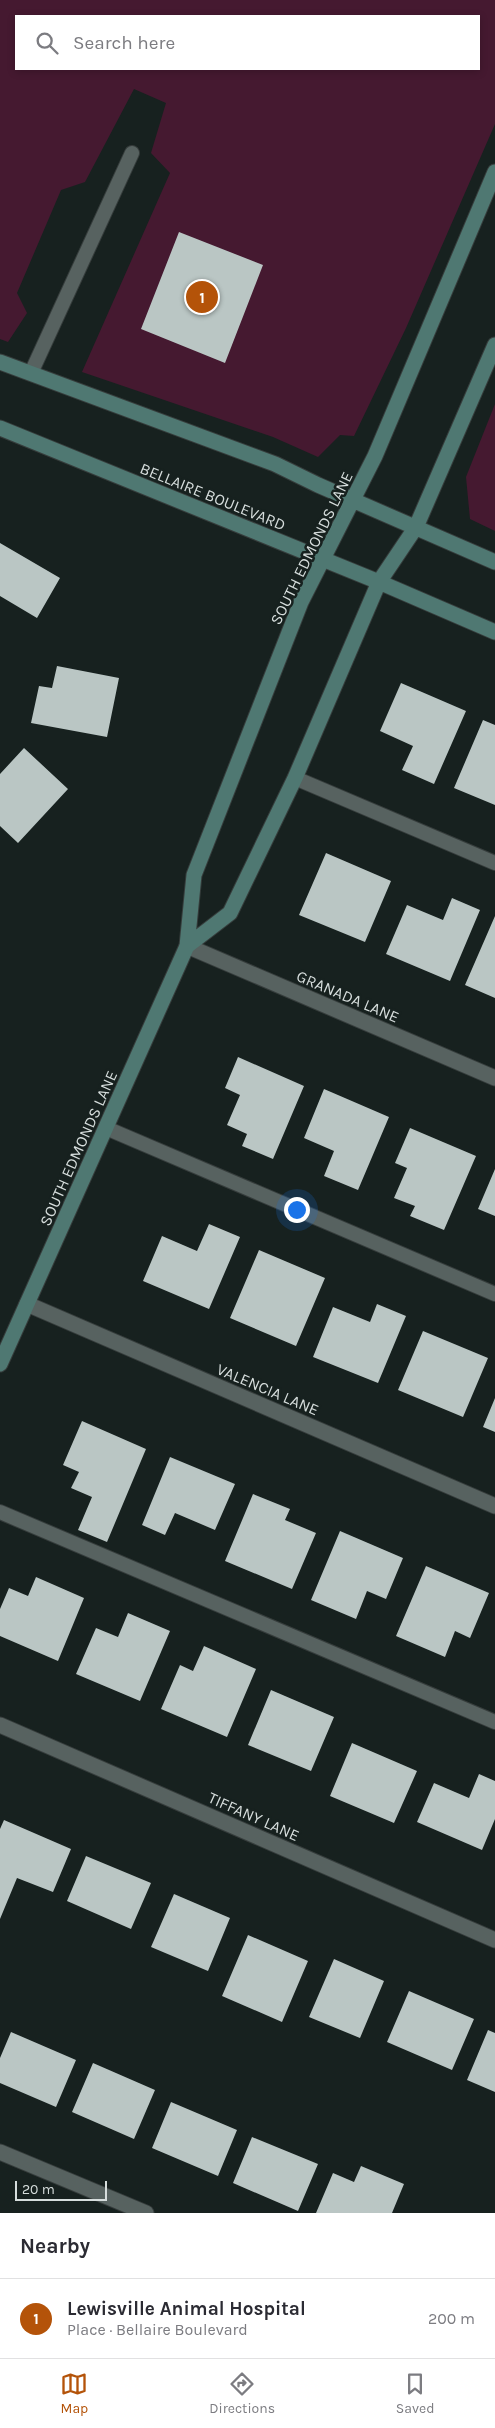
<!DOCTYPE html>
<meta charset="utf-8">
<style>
body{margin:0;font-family:Karla,sans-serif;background:#f7f7f7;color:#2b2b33}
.scale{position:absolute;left:15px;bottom:12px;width:92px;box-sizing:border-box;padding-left:5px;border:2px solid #d6dddc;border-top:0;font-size:14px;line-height:18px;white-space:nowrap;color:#d6dddc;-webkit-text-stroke:4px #17211f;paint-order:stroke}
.you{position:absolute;left:296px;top:1209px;width:18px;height:18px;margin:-12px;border:4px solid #fff;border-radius:50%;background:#1a73e8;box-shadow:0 0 0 8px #1a73e833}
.badge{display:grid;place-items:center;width:32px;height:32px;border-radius:50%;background:#b45309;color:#fff;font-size:16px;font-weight:700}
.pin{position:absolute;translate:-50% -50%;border:2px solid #fff;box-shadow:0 1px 5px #0006}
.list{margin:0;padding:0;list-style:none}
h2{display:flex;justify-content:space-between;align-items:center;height:65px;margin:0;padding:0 20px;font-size:21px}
h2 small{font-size:16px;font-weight:400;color:#7c7c81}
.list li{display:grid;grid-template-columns:32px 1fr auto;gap:15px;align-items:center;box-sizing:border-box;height:80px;padding:0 20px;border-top:1px solid #e1e1e2}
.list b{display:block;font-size:19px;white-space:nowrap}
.list p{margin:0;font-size:16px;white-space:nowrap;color:#7c7c81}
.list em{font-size:16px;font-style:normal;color:#7c7c81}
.icon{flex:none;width:28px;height:28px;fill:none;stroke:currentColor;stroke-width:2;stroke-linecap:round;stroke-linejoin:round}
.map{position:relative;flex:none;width:495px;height:2213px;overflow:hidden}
.search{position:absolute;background:#fff;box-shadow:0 2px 8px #0003;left:15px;right:15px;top:15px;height:55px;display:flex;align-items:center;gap:12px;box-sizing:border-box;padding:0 18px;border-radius:0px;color:#7c7c81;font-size:19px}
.sheet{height:145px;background:#fff}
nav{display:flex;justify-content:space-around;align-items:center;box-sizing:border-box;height:70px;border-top:1px solid #e1e1e2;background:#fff;font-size:14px;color:#7c7c81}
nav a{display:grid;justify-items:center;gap:2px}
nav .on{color:#b45309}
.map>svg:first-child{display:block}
.green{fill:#451930;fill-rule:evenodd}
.building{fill:#bac6c4}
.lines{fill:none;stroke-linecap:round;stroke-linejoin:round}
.lane-casing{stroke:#363d3c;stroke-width:16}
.street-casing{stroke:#363d3c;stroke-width:17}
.secondary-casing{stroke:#363d3c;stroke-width:17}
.lane{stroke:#576260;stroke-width:14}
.street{stroke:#576260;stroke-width:15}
.secondary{stroke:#4f7872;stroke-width:15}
.labels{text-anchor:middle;stroke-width:5;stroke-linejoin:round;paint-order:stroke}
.street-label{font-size:16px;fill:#d6dddc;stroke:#17211f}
</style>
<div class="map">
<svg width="495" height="2213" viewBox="0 0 495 2213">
<rect width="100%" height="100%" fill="#17211f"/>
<!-- green -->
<path class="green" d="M0,0H495V124L406,328L354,436L340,435L318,457L273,437L82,372L170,173L151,153L166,103L134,89L85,182L61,190L17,293L27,313L8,342L0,339ZM16,16H479V69H16Z
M495,404V531L470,519L466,477Z"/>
<!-- building -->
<path class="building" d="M179,232L263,265L225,363L141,329Z
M0,543L60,578L37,618L0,596Z
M57,666L119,678L107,737L31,723L39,686L52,688Z
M401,683L466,711L434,784L402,770L413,746L380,731Z
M483,720L495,725V805L454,788Z
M24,748L68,789L18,843L0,826V774Z
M326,853L391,881L365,942L299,915Z
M452,898L480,910L450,981L386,954L407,905L443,920Z
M495,916V998L465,985Z
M238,1057L304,1086L273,1159L242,1146L247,1134L227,1125L240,1095L225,1088Z
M324,1089L389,1117L358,1190L324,1176L334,1151L304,1138Z
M410,1128L476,1156L444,1230L410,1216L415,1206L394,1198L407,1168L395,1163Z
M495,1169V1216L478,1209Z
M209,1224L240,1237L209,1309L143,1281L162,1236L197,1251Z
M259,1250L325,1278L296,1346L230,1318Z
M377,1304L406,1316L378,1383L313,1357L333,1307L370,1322Z
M423,1331L488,1358L463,1417L398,1390Z
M495,1398V1432L483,1427Z
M82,1421L146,1449L107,1542L78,1530L92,1497L71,1488L79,1472L63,1465Z
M170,1457L235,1484L215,1530L175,1513L165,1535L142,1525Z
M253,1494L290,1509L285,1520L316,1533L292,1589L225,1561Z
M340,1531L403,1558L386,1599L367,1591L356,1619L311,1600Z
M426,1566L489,1593L470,1638L455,1631L445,1657L396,1636Z
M36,1577L84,1598L58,1661L0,1636V1609L9,1588L28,1596Z
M128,1613L170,1631L140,1701L76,1674L96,1628L118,1637Z
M204,1646L256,1669L227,1737L161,1709L180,1665L193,1671Z
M271,1690L334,1717L311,1771L248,1745Z
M352,1743L417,1771L394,1823L330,1796Z
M479,1774L495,1781V1819L482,1850L417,1822L434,1783L469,1798Z
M4,1820L71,1849L53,1892L17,1878L0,1919V1829Z
M86,1856L151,1883L131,1929L67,1901Z
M174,1894L230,1918L208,1971L151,1947Z
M248,1935L308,1961L282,2022L222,1996Z
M334,1959L384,1981L360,2038L309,2017Z
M409,1991L474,2019L452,2070L387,2042Z
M488,2030L495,2033V2092L467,2080Z
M11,2032L76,2060L56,2107L0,2083V2058Z
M93,2063L155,2090L134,2139L72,2112Z
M171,2102L237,2130L218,2176L152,2148Z
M252,2137L318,2164L298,2211L233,2183Z
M361,2166L404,2184L392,2213H316L333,2173L354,2182Z"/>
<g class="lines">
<defs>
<path id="lane" d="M31,373L132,153
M295,778L495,863
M106,1128L495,1294
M0,1512L495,1722"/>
<path id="street" d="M187,946L495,1078
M27,1304L495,1506
M0,1725L495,1940
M0,2152L146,2213"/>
<path id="secondary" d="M0,362L275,464L318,485L495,562
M0,428L379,582L495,632
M187,946L230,913L295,778L379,582L416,527L495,345
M0,1364L187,946L194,875L301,602L375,456L495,172"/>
</defs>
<!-- lane casing -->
<use href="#lane" class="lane-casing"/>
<!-- street casing -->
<use href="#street" class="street-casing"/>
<!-- secondary casing -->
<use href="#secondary" class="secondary-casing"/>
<!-- lane -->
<use href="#lane" class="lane"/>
<!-- street -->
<use href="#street" class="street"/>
<!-- secondary -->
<use href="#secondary" class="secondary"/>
</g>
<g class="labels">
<!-- street labels -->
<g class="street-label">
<text transform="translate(213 496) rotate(22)" y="6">BELLAIRE BOULEVARD</text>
<text transform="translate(311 548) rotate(-64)" y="6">SOUTH EDMONDS LANE</text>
<text transform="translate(348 996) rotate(23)" y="6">GRANADA LANE</text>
<text transform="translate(78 1148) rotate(-66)" y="6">SOUTH EDMONDS LANE</text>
<text transform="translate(268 1389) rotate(23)" y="6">VALENCIA LANE</text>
<text transform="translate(254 1816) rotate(24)" y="6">TIFFANY LANE</text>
</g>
</g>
</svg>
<div class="scale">20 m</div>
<div class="you"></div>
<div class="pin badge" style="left:202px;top:297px">1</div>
<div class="search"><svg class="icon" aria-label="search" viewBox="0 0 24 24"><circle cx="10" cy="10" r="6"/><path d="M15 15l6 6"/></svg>Search here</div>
</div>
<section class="sheet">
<h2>Nearby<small></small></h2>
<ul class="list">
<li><span class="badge">1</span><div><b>Lewisville Animal Hospital</b><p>Place · Bellaire Boulevard</p></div><em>200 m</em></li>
</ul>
</section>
<nav>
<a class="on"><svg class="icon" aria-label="map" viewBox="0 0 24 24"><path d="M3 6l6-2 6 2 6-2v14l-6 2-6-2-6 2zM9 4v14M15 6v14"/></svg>Map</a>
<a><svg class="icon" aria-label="directions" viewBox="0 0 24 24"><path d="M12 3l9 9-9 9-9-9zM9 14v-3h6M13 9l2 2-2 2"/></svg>Directions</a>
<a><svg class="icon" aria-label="saved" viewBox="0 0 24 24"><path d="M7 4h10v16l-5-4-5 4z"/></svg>Saved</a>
</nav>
